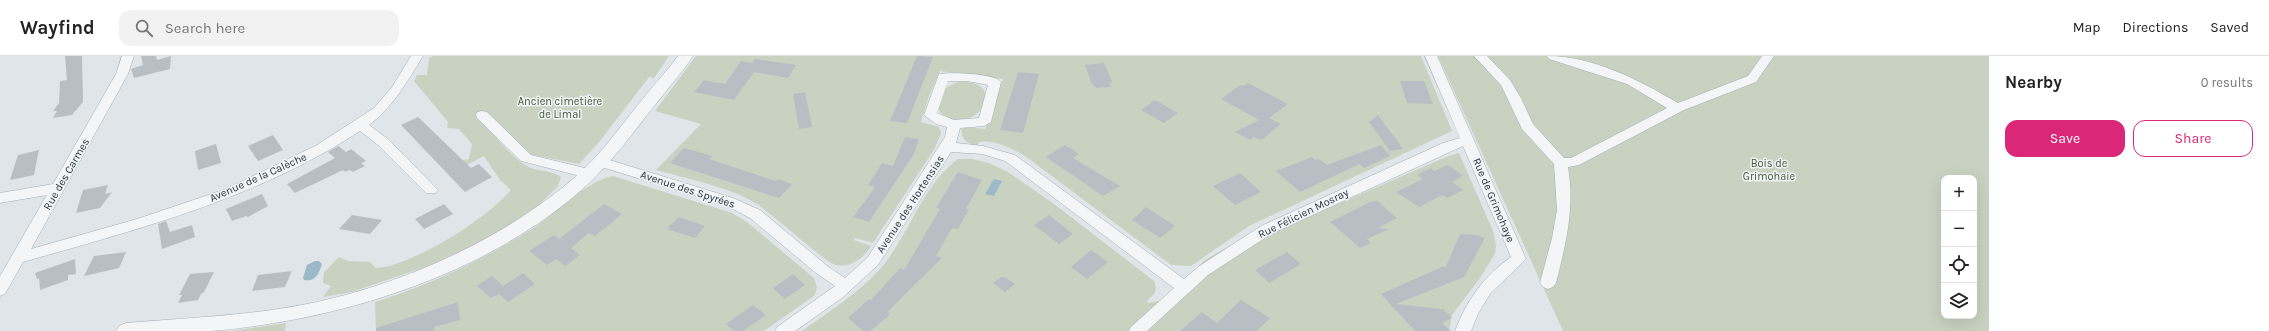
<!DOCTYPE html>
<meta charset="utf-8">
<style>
body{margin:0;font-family:Karla,sans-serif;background:#f2f2f2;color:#222}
.controls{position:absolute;right:12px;bottom:12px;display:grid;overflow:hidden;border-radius:8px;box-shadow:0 4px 16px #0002}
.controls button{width:36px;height:36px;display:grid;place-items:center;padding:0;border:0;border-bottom:1px solid #e0e0e0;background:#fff;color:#222;font:20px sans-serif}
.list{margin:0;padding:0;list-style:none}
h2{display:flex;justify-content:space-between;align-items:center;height:52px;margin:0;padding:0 16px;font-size:17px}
h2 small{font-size:13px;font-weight:400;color:#767676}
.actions{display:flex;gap:8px;padding:12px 16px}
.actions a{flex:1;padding:9px 0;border:1px solid #db2777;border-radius:12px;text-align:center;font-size:14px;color:#db2777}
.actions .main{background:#db2777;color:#fff}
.icon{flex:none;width:22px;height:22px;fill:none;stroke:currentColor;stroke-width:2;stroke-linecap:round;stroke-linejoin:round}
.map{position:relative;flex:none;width:1989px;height:275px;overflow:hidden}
header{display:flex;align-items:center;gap:24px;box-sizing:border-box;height:56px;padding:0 20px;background:#fff;border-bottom:1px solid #e0e0e0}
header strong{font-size:19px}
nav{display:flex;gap:22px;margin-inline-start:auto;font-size:14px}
.search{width:280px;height:36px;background:#f2f2f2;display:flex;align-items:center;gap:10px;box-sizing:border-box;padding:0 14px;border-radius:12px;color:#767676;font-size:15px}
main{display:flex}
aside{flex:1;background:#fff}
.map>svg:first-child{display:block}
.green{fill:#c9d2c1;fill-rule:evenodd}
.water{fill:#9cb9c8}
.building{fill:#b7bfc5}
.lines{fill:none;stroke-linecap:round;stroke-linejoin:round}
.minor-casing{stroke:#a5adb3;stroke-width:1}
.tertiary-casing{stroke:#a5adb3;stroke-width:1}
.minor{fill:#f3f5f7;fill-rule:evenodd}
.tertiary{fill:#f3f5f7;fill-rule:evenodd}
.labels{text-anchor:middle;stroke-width:3;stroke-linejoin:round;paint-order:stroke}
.park-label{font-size:11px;fill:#445b37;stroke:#f0f4f6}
.street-label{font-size:11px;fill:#29363f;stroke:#f0f4f6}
</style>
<header>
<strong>Wayfind</strong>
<div class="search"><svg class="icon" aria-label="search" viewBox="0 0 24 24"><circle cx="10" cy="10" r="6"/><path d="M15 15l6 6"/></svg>Search here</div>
<nav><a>Map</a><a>Directions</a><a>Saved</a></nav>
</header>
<main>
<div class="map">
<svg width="1989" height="275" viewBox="0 0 1989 275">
<rect width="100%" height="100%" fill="#e0e5e9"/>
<!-- green -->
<path class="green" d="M433,0H669L654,22L649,21L600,85L579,108L528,98L484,69C496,81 516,106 531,112C542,116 551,114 561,121L558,130L539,149L486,184L425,211L352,236L323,241L331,230L323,227L324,216L339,201L348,205L370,206L376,212C413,210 487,162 511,134L500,124L484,100L461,112L457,105L469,103L472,88L459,73L447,72L448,66L414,25L417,19H427L429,2Z
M696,0H1421L1452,75L1249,170L1191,210L1171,209L1025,100C1013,93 994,83 979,86L977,90C968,88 962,84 961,74L965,71L985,73L1003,23L940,15L929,40L921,66L939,71L941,77L935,92L873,187L855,182L854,184L871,190C863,202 852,212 836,209C824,206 774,159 757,148C730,131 688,123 656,114L701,68L655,55Z
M1438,0H1989V275H1563ZM1944,122H1974V260H1944Z
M958,26C1008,23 981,75 949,62C944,60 940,57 938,53L945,32Z
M1459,97L1493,175L1496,190L1495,198L1480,222L1452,259L1449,275H802C828,256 859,237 881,212C909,179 922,130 958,103H972L989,107L1008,116L1054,148L1154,225C1160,240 1149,239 1147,247L1164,244L1205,204L1227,191L1242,193L1307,156L1315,158L1446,101Z
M613,120L732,157L747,166L814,222L817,231L815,239L764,275H376L375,246C430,229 484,203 532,173C555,158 588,124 613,120Z
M286,267L285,275H231Z"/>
<!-- water -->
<path class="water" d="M994,123L1002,125L994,140L985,138Z
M315,205H319L322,208C319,217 316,226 304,224L303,222L307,209Z"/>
<!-- building -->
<path class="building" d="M65,0H82L83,46L72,59L53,62L57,55H53L59,47L60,25L67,24Z
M141,0H156L157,4L171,0L170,13L134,22L131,13L143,9Z
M917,0L933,1L907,67L890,65Z
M755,3L796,9L788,22L754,16L734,44L694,36L704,24L725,28L741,5L752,7Z
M1104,7L1112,26L1109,27L1111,31L1096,32L1092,28L1085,9Z
M1018,16L1039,18L1023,77L1000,74Z
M1400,25H1424L1433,48L1407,47Z
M1248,27L1288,48L1269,62L1281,68L1261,84L1254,81L1250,84L1235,76L1259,64L1221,43L1240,29L1243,30Z
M805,36L812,71L799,73L793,38Z
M1155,44L1178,57L1164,67L1141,54Z
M1378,59L1403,93L1390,95L1369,66Z
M418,61L471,112L479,108L492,121L465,136L401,69Z
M273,79L283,94L258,105L248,90Z
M905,81L919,83L914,98L869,166L853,161L875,131L868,129L882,107L893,110Z
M216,88L221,107L198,114L195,95Z
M1065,89L1079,98L1073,102L1120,130L1103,140L1046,101Z
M1381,89L1390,100L1364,112L1360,108L1300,136L1276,115L1312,101L1315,104L1319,103L1327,109Z
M338,90L346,96L351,93L366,105L361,107L365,110L353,116L350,114L345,116L343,114L295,137L287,128L335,102L328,96Z
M684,92L713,100L709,103L776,125L778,123L792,128L779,142L670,107Z
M39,94L34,119L10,124L18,99Z
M1448,109L1463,120L1452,126L1463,134L1447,142L1442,139L1419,151L1396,136L1423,123L1417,119L1431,112L1434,115Z
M958,116L982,124L966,153H969L958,173L952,172L936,200L942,202L887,256L890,259L870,275H863L848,262L869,243L871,244L900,212L904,214L940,153L936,152Z
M1240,117L1261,136L1235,149L1213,130Z
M108,129L105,138L112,136L100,152L76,157L83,134Z
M262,138L268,150L248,161L246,160L232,165L226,153Z
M1377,145L1397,162L1378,172L1389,173L1367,183L1371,187L1360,192L1330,166L1370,146Z
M444,148L453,158L424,173L415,163Z
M604,148L622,158L595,180L589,177L571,192L580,199L565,210L556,203L547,209L529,195L554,179L559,183Z
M1146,151L1175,170L1160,182L1132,164Z
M352,159L382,164L370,178L339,173Z
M1049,159L1073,178L1059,188L1034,169Z
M679,161L705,170L695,182L667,173L671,172L668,171Z
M166,165L170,176L192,169L195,181L162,193L158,168Z
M1460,178L1478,179L1485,182L1464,221L1396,248L1443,253L1452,262L1442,267L1451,275H1415L1381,238L1444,210L1445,213Z
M1091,194L1108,206L1087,223L1071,211Z
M126,196L119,212L84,220L94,200Z
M1287,196L1301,208L1269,227L1255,214Z
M75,203L76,218L68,219V224L40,234L39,222L37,223L35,217Z
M292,215L285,231L252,235L258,219Z
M214,216L204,236L201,238L198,244L178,247L182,239H179L190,218Z
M523,217L535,228L508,246L499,238L491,242L477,230L492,220L503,230Z
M793,218L805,229L785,243L773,232Z
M1001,221H1005L1015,228L1005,236L993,227Z
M1241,244L1270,262L1257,275H1180L1202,256L1217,267Z
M458,246L460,264L434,271V275H376V272Z
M753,249L766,259L743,275H734L726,268Z"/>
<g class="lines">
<defs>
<path id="minor" d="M122,0H134L128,18L31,193L137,163L226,133L317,89L374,52L392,31L411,0H423C407,26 393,51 369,69L388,83L438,134L436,137H426L378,89L360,75C258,142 139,173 23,206L5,238L0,240V220L47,139L0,147V137L53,128L116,18Z
M1425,0H1437L1526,203L1490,238L1479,256L1471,275H1455C1466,245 1484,220 1511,201L1463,90L1271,178L1208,219L1147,275H1129L1131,271L1174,232L1005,105L982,98L951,96L878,209L842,242L795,275H775L777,271L835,230L816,217L750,162L723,148L595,109L593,106L600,101L733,142L760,154L826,209L845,222L868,201L945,81L947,71L936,68L924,59L939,18C949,16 995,17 1001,26L991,66L984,70L960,72L956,87L983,90L1015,99L1184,223L1198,211L1261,170L1443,87L1460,82ZM948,25H967L988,29L979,62L954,64L937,57Z
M1474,0H1487L1510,24L1521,42L1533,68L1564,102H1571L1667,52L1627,28L1549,3L1547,0C1593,0 1639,24 1678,47L1748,20L1762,0H1774L1756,26L1684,54L1579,109L1568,111C1575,151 1566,188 1556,227L1553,231L1548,233L1543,231L1540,227L1552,182L1557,154L1554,108L1522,73L1501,29Z
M482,55L487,56L531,99L593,114L595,117L593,120L588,122L521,105L477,62L476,59L477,56Z"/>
<path id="tertiary" d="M678,0H693C682,17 668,32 656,48C633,76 613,105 586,130C487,219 341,264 211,275C180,275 148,275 116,275L119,270L126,267C185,262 244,260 302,249C397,231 501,185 574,122C602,98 622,68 645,40C656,26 668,14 678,0Z"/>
</defs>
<!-- minor casing -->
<use href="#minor" class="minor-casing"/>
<!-- tertiary casing -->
<use href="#tertiary" class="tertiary-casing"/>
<!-- minor -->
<use href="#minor" class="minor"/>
<!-- tertiary -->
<use href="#tertiary" class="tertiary"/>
</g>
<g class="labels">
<!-- park labels -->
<g class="park-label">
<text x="560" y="49">Ancien cimetière<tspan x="560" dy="13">de Limal</tspan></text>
<text x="1769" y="111">Bois de<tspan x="1769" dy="13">Grimohaie</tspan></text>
</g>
<!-- street labels -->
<g class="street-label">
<text transform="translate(66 118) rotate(-60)" y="4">Rue des Carmes</text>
<text transform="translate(258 121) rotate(-24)" y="4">Avenue de la Calèche</text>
<text transform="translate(688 133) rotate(18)" y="4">Avenue des Spyrées</text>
<text transform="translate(1494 144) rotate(67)" y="4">Rue de Grimohaye</text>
<text transform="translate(910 148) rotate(-57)" y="4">Avenue des Hortensias</text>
<text transform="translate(1303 157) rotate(-26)" y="4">Rue Félicien Mosray</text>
</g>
</g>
</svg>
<div class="controls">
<button>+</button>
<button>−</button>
<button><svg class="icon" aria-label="locate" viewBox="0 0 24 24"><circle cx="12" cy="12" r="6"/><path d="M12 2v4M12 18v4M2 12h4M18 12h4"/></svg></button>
<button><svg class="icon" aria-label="layers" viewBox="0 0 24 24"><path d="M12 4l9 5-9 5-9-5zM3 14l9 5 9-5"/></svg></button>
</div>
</div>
<aside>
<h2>Nearby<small>0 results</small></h2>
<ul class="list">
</ul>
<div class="actions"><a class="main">Save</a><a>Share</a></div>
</aside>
</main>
